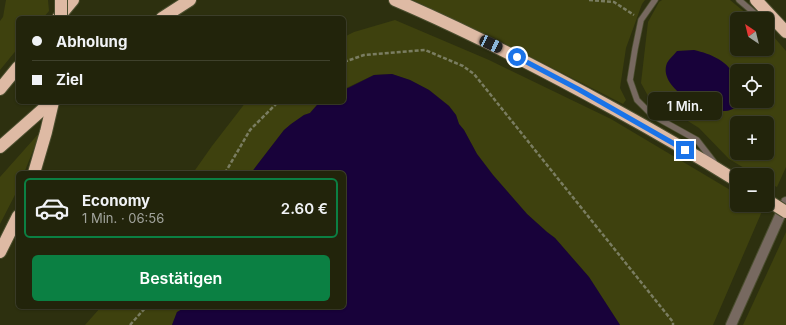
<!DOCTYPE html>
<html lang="de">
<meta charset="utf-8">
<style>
body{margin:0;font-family:Inter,sans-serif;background:#2a2c14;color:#f1f3f6;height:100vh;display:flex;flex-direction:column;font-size:15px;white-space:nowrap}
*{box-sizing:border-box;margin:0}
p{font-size:13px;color:#a2a49d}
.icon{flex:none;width:22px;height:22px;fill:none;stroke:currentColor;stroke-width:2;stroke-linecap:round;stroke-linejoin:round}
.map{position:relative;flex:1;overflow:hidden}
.drawer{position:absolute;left:16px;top:171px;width:330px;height:138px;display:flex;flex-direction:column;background:#22240b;border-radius:6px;box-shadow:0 1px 3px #0004,0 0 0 1px #3f412c}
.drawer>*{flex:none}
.top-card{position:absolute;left:16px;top:16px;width:330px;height:88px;border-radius:6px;box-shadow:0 1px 3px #0004,0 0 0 1px #3f412c;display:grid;align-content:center;height:88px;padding:0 16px;background:#22240b}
.needle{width:26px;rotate:325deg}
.fabs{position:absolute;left:730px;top:12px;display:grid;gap:8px}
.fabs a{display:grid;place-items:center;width:44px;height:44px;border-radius:6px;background:#22240b;box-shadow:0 1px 3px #0004,0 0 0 1px #3f412c;font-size:20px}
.end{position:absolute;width:18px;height:18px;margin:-9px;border:5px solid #1a73e8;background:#fff;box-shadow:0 0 0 2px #fff}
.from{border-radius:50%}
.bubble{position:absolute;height:28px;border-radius:6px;background:#22240b;box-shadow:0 1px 3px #0004,0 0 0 1px #3f412c;font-size:13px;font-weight:600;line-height:28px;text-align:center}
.car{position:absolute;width:12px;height:24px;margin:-12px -6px;border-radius:5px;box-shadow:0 0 3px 1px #0007;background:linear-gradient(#222 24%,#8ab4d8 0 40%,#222 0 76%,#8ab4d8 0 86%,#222 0)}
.top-card b{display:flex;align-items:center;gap:14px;height:38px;font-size:15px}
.top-card b+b{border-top:1px solid #3f412c}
.top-card i{width:10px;height:10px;background:#f1f3f6}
ul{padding:7px 0 0;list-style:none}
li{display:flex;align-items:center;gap:12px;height:60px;margin:0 8px 6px;padding:0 8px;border:2px solid transparent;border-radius:6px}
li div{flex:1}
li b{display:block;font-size:15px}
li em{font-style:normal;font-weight:600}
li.active{border-color:#0b8043}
li>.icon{width:36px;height:36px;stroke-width:1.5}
.cta{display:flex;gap:8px;margin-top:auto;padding:8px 16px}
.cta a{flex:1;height:46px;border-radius:6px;background:#0b8043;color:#fff;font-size:16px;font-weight:600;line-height:46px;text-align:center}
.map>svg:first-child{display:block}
.green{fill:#3e410e;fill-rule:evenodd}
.water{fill:#18023a}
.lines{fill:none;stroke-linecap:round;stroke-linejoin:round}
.service-casing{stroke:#4b4e2f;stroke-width:7}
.minor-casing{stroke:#4b4e2f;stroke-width:12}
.motorway-casing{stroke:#4b4e2f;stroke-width:14}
.path{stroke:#7a7d61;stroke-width:2.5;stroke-dasharray:4 2;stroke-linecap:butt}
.service{stroke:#776960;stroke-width:5.5}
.minor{stroke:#776960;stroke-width:10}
.motorway{stroke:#debaa4;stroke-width:12}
.motorway-bridge-casing{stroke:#4b4e2f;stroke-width:14;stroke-linecap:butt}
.motorway-bridge{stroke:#debaa4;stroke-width:12}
.route{stroke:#1a73e8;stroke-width:5}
</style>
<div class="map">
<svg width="786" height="325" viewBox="0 0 786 325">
<rect width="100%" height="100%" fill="#2d300f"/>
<!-- green -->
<g class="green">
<polygon points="6,0 48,0 49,11 43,18 18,18 18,48 0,70 0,21 3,17"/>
<polygon points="413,0 645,0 642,4 626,48 620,88 626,100 623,104 507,45"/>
<path d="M 662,0 L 730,0 L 753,19 L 737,19 L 737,49 L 767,49 L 767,29 L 786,51 L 786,167 L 777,187 L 767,182 L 767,175 L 756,175 L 729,159 L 699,128 L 648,96 L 641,83 L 648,22 L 659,2 ZM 737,71 L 767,71 L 767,101 L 740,101 L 737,107 L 735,78 L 737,84 ZM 737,123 L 767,123 L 767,153 L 737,153 Z"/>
<polygon points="395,20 489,60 611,119 737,194 737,205 756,205 763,209 713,325 620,325 589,277 555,238 547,232 527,214 493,175 477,154 464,130 459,124 456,115 449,106 429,90 410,80 392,74 374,75 344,89 344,37 354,32"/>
<polygon points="246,102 323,102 317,105 310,113 304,115 284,130 251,173 193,173 212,146"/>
<polygon points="41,131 24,173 18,173 18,189 0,224 0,177"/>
<polygon points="786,232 786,325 743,325"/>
<polygon points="101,307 186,307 177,312 172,325 85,325"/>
</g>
<!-- water -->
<g class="water">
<path d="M 694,50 C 711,54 729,61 736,79 C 738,86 737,94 737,101 L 740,101 L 737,107 C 733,109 729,111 725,111 C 706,113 657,88 667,63 C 669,59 674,55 677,51 Z"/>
<polygon points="392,74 410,80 429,90 449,106 456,115 459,124 464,130 477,154 493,175 527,214 547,232 555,238 589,277 620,325 172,325 177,312 186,307 344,307 344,173 251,173 284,130 291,124 304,115 310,113 317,105 323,102 344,102 344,89 348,88 374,75"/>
</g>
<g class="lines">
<defs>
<g id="service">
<polyline points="655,0 641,20 635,49 630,80 637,100 652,115 697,140 714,162"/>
<polyline points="739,0 759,17 769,15"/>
</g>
<polyline id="minor" points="731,325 786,202"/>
<g id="motorway">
<path d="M 395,0 C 470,32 543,70 614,109 C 656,132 697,156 737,181"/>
<polyline points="756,0 786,32"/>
<polyline points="58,18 73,0"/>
<polyline points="162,18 190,0"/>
<polyline points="0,89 18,67"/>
<polyline points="0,147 51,102"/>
<polyline points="34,173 46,132 53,102"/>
<polyline points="0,252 18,216"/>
</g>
</defs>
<!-- service casing -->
<use href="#service" class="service-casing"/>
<!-- minor casing -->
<use href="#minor" class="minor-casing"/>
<!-- motorway casing -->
<use href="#motorway" class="motorway-casing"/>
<!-- path -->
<g class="path">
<polyline points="589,0 614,2 634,15"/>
<polyline points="344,62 364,55 425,50 463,66 474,74 673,322 673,325"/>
<polyline points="225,173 250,130 278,102"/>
<polyline points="130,325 146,307"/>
</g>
<!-- service -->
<use href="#service" class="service"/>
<!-- minor -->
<use href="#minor" class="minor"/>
<!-- motorway -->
<use href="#motorway" class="motorway"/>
<defs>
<g id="motorway-bridge">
<polyline points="61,18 61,0"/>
<polyline points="767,200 786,212"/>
</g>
</defs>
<!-- motorway-bridge casing -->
<use href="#motorway-bridge" class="motorway-bridge-casing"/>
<!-- motorway-bridge -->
<use href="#motorway-bridge" class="motorway-bridge"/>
</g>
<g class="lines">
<!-- route -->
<polyline class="route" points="517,57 578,89 685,150"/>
</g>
</svg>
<div class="fabs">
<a><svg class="needle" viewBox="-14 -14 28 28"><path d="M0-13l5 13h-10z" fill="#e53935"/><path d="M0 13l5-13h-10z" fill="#a2a49d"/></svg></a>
<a><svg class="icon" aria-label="locate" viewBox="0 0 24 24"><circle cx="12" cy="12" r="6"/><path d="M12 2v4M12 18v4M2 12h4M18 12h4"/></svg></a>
<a>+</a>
<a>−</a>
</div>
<i class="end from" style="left:517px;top:57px"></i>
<i class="end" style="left:685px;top:150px"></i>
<div class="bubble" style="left:648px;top:92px;width:74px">1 Min.</div>
<i class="car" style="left:491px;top:44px;rotate:115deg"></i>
<div class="top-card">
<b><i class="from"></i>Abholung</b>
<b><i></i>Ziel</b>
</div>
<section class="drawer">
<ul>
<li class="active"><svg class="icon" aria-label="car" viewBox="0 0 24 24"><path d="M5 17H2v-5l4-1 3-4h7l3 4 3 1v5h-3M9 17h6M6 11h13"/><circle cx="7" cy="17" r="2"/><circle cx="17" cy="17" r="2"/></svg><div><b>Economy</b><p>1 Min. · 06:56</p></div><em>2.60 €</em></li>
</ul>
<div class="cta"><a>Bestätigen</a></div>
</section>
</div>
